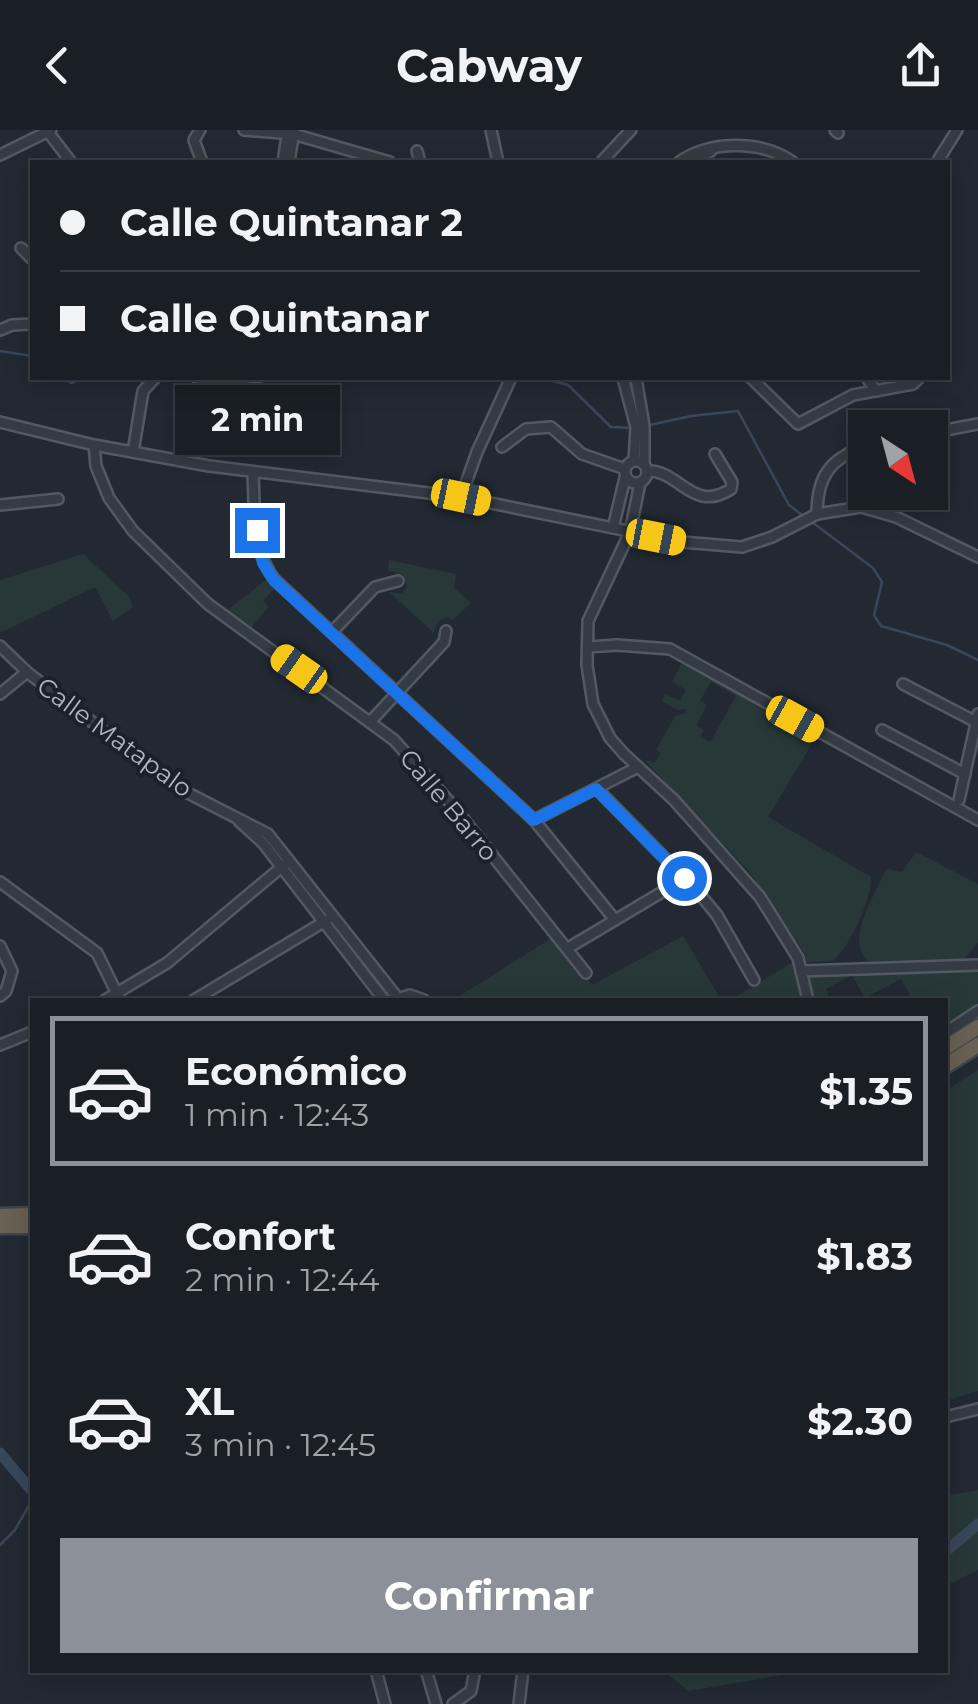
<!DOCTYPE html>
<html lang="es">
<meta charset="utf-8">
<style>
body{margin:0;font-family:Montserrat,sans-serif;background:#272c32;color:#f1f3f6;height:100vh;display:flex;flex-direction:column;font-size:38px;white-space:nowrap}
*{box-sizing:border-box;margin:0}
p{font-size:32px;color:#9fa2a7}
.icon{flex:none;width:55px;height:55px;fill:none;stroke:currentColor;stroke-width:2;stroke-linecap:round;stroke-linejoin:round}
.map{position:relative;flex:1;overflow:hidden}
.panel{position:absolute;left:30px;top:868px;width:918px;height:675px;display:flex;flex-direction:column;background:#1a1f26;border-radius:0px;box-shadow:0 5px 25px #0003,0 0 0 2px #383d43}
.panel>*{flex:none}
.banner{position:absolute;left:30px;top:30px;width:920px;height:220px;border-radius:0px;box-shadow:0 5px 25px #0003,0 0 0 2px #383d43;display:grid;align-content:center;height:220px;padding:0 30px;background:#1a1f26}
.needle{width:65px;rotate:144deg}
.tools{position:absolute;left:848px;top:280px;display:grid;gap:20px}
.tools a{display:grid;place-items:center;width:100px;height:100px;border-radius:0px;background:#1a1f26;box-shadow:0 5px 25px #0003,0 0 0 2px #383d43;font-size:50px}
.end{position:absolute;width:45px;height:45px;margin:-22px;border:12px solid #1a73e8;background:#fff;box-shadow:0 0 0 5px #fff}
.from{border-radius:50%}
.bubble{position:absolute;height:70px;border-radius:0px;background:#1a1f26;box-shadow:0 5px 25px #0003,0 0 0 2px #383d43;font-size:32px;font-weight:700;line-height:70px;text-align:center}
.car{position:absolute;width:30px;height:60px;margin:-30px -15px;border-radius:12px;box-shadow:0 0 8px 2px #0007;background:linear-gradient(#f5c518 24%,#345 0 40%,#f5c518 0 76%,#345 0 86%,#f5c518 0)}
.banner b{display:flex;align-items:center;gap:35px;height:95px;font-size:38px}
.banner b+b{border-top:2px solid #383d43}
.banner i{width:25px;height:25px;background:#f1f3f6}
ul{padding:18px 0 0;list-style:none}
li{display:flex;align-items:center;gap:30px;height:150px;margin:0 20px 15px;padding:0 10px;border:5px solid transparent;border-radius:0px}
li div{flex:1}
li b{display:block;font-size:38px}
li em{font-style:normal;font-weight:700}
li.active{border-color:#8c9099}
li>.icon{width:90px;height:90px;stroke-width:1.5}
.button{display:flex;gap:20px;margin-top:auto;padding:20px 30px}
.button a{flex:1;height:115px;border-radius:0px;background:#8c9099;color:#fff;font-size:40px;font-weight:700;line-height:115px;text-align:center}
header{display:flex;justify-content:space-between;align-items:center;height:130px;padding:0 30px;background:#1a1f26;font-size:45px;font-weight:700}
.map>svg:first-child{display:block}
.green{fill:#283838;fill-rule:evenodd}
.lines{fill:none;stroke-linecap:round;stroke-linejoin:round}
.stream{stroke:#39475b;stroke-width:2.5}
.river{stroke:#39475b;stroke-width:11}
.minor-casing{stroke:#535962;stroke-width:14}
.highway-casing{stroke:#40464f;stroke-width:19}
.minor{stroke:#353b44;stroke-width:9}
.highway{stroke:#696153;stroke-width:14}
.route{stroke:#1a73e8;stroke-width:12}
.labels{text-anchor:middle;stroke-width:8;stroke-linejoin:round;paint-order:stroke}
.street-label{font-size:25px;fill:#afb6c1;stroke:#1b2029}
</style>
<header><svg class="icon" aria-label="back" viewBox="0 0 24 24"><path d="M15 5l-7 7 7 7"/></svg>Cabway<svg class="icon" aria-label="share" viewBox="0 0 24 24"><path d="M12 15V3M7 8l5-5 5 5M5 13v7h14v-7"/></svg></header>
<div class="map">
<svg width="978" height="1574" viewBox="0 0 978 1574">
<rect width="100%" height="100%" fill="#222933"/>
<!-- green -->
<g class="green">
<polygon points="83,424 129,467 133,477 113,491 95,457 0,503 0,450"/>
<polygon points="389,430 456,444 454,458 471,473 453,490 447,487 438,491 434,503 389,462 402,463 407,456 403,445 388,440"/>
<polygon points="266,450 275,458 263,471 269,477 248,501 226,481"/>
<path d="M 683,531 L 816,607 L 768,687 L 871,747 C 872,769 850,817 833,831 L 806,832 L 805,824 L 748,740 L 644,630 L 655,632 L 661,623 L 656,620 L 675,586 L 687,583 L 686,579 L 678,580 L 662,571 L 665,564 L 680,571 L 686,560 L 672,552 ZM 711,552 L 736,566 L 710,612 L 700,607 L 704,600 L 696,595 L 707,575 L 700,571 Z"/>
<path d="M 916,722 L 978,754 L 978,813 L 964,829 L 869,832 C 844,810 874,768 884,743 L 888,739 L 902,742 Z"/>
<polygon points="555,806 592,855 683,806 721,870 453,870"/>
<polygon points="795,831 805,870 730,870"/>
<polygon points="978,839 978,876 945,897 945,870 912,870 901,849 865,868 852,845 826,859 831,870 812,870 806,854 809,844"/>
<polygon points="978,940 978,1261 945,1271 945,961"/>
<polygon points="978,1360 978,1440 945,1456 945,1366"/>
<polygon points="662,1540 811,1540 689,1561"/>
</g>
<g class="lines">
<!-- stream -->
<g class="stream">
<polyline points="0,221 32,226"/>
<polyline points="61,248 71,253 85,248"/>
<polyline points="542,248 568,255 611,297 632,298"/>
<polyline points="645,296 691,286 738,281 789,375 806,388"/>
<polyline points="812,392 873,438 882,452 874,485 881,496 947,515 978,530"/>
<polyline points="0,1415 15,1400 32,1370"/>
</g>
<!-- river -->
<g class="river">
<polyline points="0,1323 32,1361"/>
<polyline points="945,1422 978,1394"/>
</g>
<defs>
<g id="minor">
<polyline points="200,0 194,10 202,32"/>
<polyline points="244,0 293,4 390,32"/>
<polyline points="491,0 498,32"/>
<polyline points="835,0 838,3"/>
<polyline points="48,2 71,32"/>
<polyline points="417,21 420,32"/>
<polyline points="0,25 51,0"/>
<polyline points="283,32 288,0"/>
<polyline points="289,32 294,1"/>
<polyline points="601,32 631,0"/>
<path d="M 679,32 C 711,10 761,10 793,32"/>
<polyline points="691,32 711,21"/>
<polyline points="937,32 957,0"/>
<polyline points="21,118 32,129"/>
<polyline points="0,200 12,195 32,194"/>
<polyline points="197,248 305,267"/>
<polyline points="623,248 636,297 634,331"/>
<polyline points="636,248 644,296 644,334"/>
<polyline points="751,248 798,294 853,265 913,254 919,248"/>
<polyline points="867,248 876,261"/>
<polyline points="0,292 94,315 209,336 461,367 682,412 742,417 772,407 817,384 861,377 896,387 978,427"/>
<polyline points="930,303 978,294"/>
<polyline points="94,315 96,336 109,368 133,401 208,474 394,610 454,677 586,843"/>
<polyline points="502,317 526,299 551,297 582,324 625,339"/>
<polyline points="133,322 143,261 155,248"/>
<circle cx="636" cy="342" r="11"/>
<path d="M 647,341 C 679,339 692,384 731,359 L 732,352 L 715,324"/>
<path d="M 253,344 C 255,380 251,420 275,450 L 534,690 L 615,790"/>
<polyline points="640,353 630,402 588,491 587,535 593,574 610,608 624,624 674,670 760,767 798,828 808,870"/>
<polyline points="461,367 477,322 511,248"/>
<polyline points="0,375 58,369"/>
<path d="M 817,384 C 817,346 830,329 865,316"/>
<polyline points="613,398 625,348"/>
<polyline points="332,502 375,457 398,451"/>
<polyline points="0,516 27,542 178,658 268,704 397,867"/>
<polyline points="588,517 617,515 670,519 978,690"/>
<polyline points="903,554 976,592"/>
<polyline points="0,564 27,542"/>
<polyline points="371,591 444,512 446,501"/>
<polyline points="882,600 965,644"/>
<polyline points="597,659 698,762 717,785 754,850"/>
<polyline points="959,670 978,584"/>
<polyline points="534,690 638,637"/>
<polyline points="239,691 263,713 384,870"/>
<polyline points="0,752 97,823 120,870"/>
<polyline points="0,816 12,841 6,861 0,866"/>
<polyline points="568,818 684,749"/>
<polyline points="801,841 978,835"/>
<polyline points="105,870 167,833 284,735"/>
<polyline points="194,870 327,790"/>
<polyline points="394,870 410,865 424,870"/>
<polyline points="945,903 978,881"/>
<polyline points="0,915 32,902"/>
<polyline points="945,1287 978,1279"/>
<polyline points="376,1540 385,1574"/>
<polyline points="426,1540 436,1574"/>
<polyline points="453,1574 471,1561 475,1540"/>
<polyline points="519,1574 523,1540"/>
</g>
<g id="highway">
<polyline points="945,918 978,897"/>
<polyline points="945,936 978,915"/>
<polyline points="0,1086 32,1085"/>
<polyline points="0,1096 32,1096"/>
</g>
</defs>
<!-- minor casing -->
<use href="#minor" class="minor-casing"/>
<!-- highway casing -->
<use href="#highway" class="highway-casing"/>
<!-- minor -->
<use href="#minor" class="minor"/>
<!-- highway -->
<use href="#highway" class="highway"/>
</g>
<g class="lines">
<!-- route -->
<polyline class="route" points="257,400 263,433 274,450 534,690 596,659 684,748"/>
</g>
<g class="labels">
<!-- street labels -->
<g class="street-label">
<text transform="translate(115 607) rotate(36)" y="9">Calle Matapalo</text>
<text transform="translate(449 675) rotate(50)" y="9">Calle Barro</text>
</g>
</g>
</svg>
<div class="tools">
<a><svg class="needle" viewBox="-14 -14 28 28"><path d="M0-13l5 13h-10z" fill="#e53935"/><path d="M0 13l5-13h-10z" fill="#9fa2a7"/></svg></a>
</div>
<i class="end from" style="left:684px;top:748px"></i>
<i class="end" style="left:257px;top:400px"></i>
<div class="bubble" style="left:175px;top:255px;width:165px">2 min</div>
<i class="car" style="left:461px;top:367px;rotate:102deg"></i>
<i class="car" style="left:656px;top:407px;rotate:101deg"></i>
<i class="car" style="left:299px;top:539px;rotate:305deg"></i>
<i class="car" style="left:795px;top:589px;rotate:119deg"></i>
<div class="banner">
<b><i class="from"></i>Calle Quintanar 2</b>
<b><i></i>Calle Quintanar</b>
</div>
<section class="panel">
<ul>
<li class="active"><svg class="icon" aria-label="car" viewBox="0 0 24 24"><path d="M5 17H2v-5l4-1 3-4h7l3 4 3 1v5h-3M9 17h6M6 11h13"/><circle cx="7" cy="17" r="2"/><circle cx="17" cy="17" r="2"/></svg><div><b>Económico</b><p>1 min · 12:43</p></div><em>$1.35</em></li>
<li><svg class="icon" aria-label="car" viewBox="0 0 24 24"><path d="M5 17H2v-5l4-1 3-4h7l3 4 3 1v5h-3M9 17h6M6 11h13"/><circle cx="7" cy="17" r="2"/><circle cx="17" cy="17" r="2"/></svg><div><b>Confort</b><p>2 min · 12:44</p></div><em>$1.83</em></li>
<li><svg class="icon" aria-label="car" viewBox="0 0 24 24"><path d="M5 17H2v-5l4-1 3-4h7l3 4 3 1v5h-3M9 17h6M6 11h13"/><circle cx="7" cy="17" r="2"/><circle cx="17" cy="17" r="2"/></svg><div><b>XL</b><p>3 min · 12:45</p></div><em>$2.30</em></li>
</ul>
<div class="button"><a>Confirmar</a></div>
</section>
</div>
